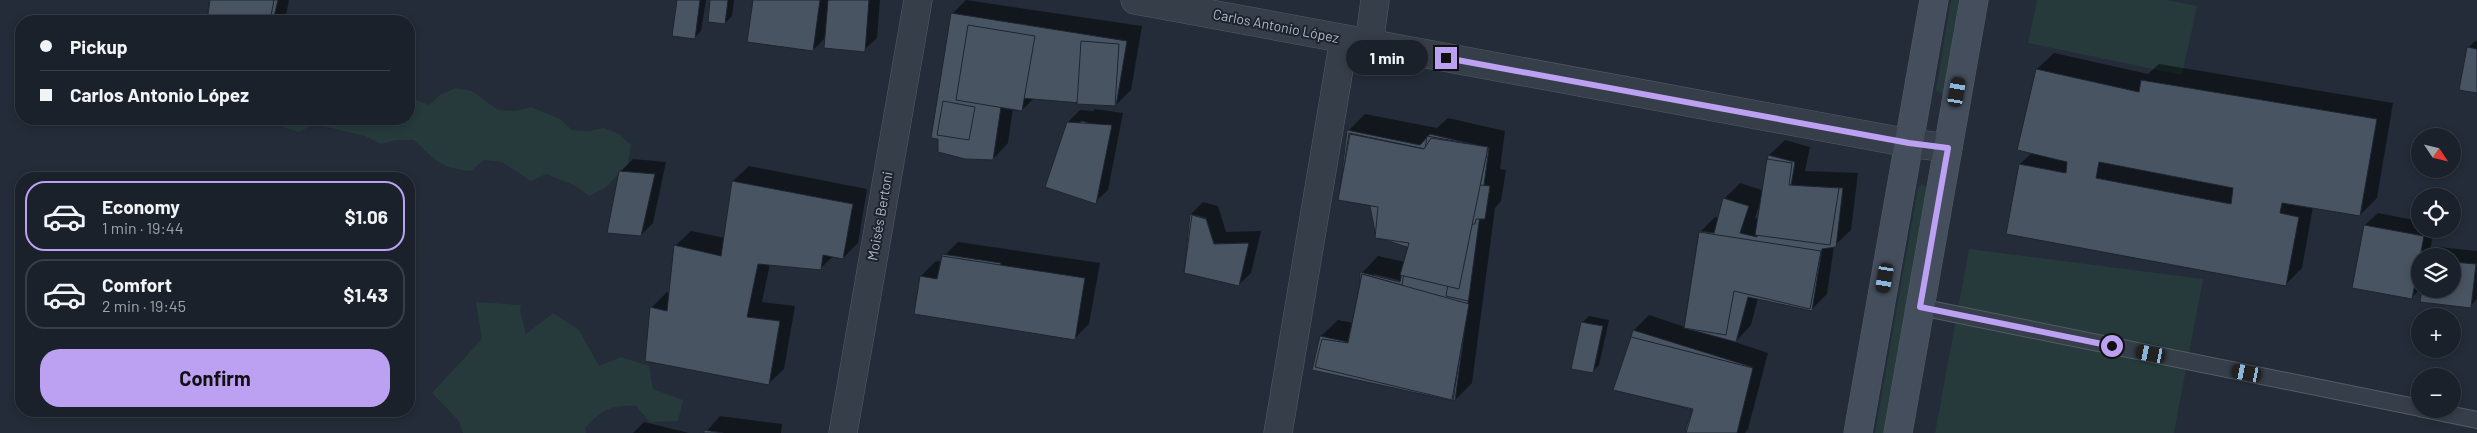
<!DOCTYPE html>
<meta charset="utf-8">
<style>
body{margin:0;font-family:Barlow,sans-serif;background:#272e36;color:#f1f3f6;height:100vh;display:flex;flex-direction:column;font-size:19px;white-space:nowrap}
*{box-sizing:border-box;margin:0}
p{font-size:16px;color:#9fa3a8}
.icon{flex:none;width:28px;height:28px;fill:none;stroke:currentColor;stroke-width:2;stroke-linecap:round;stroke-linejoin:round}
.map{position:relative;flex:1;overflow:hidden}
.side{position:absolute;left:15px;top:172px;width:400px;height:245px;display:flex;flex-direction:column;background:#1a212a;border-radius:20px;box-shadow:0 2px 8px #0003,0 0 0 1px #383e47}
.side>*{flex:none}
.hud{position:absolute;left:15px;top:15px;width:400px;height:110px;border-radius:20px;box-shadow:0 2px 8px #0003,0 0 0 1px #383e47;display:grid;align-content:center;height:110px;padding:0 25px;background:#1a212a}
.needle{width:32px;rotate:125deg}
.buttons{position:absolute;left:2411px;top:128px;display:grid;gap:10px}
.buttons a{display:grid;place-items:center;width:50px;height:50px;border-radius:50%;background:#1a212a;box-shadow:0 2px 8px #0003,0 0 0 1px #383e47;font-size:25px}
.end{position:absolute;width:22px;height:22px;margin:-11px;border:6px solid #bca0f2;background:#111;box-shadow:0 0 0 2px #111}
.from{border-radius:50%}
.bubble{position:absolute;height:35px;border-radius:18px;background:#1a212a;box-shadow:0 2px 8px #0003,0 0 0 1px #383e47;font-size:16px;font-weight:700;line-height:35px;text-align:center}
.car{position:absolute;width:15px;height:30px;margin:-15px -8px;border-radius:6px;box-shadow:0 0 4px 1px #0007;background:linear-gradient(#222 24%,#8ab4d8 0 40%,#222 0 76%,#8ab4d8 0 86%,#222 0)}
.hud b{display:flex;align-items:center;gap:18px;height:48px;font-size:19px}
.hud b+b{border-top:1px solid #383e47}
.hud i{width:12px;height:12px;background:#f1f3f6}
ul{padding:9px 0 0;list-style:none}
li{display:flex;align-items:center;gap:15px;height:70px;margin:0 10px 8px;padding:0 15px;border:2px solid #383e47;border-radius:20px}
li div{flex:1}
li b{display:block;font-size:19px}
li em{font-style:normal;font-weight:700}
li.current{border-color:#bca0f2}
li>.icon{width:45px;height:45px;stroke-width:1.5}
.button{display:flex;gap:10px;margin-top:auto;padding:10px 25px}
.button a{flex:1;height:58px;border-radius:20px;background:#bca0f2;color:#111;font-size:20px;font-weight:700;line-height:58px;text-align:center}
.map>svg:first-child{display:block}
.green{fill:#263a3b}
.shadow{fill:#0007;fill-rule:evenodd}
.building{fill:#495462;stroke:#1e2530;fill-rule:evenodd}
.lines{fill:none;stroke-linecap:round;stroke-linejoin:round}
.service-casing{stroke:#545c67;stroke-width:18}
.minor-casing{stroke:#545c67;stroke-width:29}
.secondary-casing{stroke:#545c67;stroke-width:29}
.service{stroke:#363e49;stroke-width:16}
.minor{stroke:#363e49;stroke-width:28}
.secondary{stroke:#444e5c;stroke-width:28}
.route{stroke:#bca0f2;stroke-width:6}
.labels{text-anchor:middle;stroke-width:4;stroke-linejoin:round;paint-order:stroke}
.street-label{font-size:14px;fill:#b1b9c5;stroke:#1c232e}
</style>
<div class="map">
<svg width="2477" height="433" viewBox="0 0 2477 433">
<rect width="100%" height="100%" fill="#232c38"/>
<!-- green -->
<g class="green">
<polygon points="1951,0 1962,0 1943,95 1936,90"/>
<polygon points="2037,0 2167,0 2197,6 2182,75 2028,43"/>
<path d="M 456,88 L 472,91 L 498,110 L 515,111 L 531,107 L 560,119 L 572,130 L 588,131 L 604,128 L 619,134 L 631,145 L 628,164 L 605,188 L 589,196 L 576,186 L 546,174 L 531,181 L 502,162 L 484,160 L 471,171 C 440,168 435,160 414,140 L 397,140 L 381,144 L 365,136 L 314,124 L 299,132 L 283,127 L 274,119 L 409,119 L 409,97 L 429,105 L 441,94 Z"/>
<polygon points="1922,184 1929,188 1886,433 1875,433 1918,188"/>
<polygon points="1969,249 2203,279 2174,433 1935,433"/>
<path d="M 476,302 L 521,305 L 520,310 L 526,334 L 553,313 L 579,330 L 599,366 L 621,357 L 649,366 L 653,389 L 683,400 L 678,421 L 650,422 L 636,406 C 611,404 602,410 585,428 L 586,433 L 463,433 L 459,421 L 432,393 L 482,339 Z"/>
</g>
<!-- shadow -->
<g class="shadow">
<polygon points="210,0 289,0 285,21 208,21"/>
<polygon points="678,0 706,0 701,31 694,38"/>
<polygon points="711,0 734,0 732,16 725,23"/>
<polygon points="754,0 880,0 877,38 864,50 826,37 813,50"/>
<polygon points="966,0 1142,26 1131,90 1116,105 1034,98 1022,110 1013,108 1008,143 993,159 952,14"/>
<polygon points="2475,41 2477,41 2477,92 2468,48"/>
<polygon points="2054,53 2148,74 2159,64 2393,103 2377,198 2360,215 2313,207 2302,268 2285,285 2007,233 2020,164 2032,153 2037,69"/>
<polygon points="1095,109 1123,113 1108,190 1095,202 1068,122 1080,110 1093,111"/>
<path d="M 1365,114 L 1437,128 L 1448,118 L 1505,131 L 1500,169 L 1506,170 L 1501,201 L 1495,208 L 1472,383 L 1455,400 L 1321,336 L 1338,320 L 1353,323 L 1362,273 L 1378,256 L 1405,262 L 1408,246 L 1371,205 L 1348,131 ZM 1374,274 L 1406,282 L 1406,284 L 1374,277 Z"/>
<path d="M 1785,140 L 1810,147 L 1805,171 L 1858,173 L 1851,230 L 1834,246 L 1827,294 L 1811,310 L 1758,298 L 1751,325 L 1735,342 L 1768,353 L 1748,429 L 1745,433 L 1690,433 L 1694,409 L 1634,330 L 1649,315 L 1685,327 L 1700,232 L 1715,217 L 1719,218 L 1725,198 L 1740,183 L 1765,191 L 1769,155 ZM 1763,193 L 1761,219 L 1755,218 Z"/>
<polygon points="633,159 666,162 653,223 641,235 620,172"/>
<polygon points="749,166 867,189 858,243 843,258 833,256 820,269 770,264 762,302 795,306 784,369 768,384 646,360 652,307 667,292 670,293 675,246 691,231 725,238 733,181"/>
<polygon points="1203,202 1218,206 1226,232 1261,231 1251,273 1238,285 1191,214"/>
<polygon points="2378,213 2420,221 2420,229 2434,229 2429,256 2420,256 2420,289 2411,298 2365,225"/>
<polygon points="958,242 1100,263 1089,324 1074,339 921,276 936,261 942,262 943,257"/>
<polygon points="2439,247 2477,251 2477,299 2470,306 2422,301 2423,289 2452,289 2452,256 2430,256"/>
<polygon points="1589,316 1609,320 1599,365 1592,372 1582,323"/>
<polygon points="720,416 782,424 781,433 705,433"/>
<polygon points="644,422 689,433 633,433"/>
</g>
<!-- building -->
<g class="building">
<polygon points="209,0 278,0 273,21 207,21"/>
<polygon points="210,0 274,0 270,21 207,21"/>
<polygon points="677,0 700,0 695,39 672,36"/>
<polygon points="710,0 728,0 725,24 708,22"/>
<polygon points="753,0 820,0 813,51 747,42"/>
<polygon points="828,0 869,0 865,52 824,48"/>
<polygon points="951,13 1127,41 1116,106 1021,98 1019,111 1001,107 993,160 965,159 938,152 938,139 931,138"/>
<polygon points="968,25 1035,36 1022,111 956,100"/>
<polygon points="1081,41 1119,44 1115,106 1077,104"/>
<polygon points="2467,47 2477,49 2477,93 2459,90"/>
<path d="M 2036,69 L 2139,92 L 2141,80 L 2377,119 L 2360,216 L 2282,203 L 2280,213 L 2299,217 L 2286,286 L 2006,234 L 2019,164 L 2066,173 L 2067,162 L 2017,150 ZM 2099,162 L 2233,188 L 2231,204 L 2096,178 Z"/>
<polygon points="943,101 975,107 969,140 937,135"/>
<polygon points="1081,121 1109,128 1096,200 1052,188 1057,162 1073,162"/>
<polygon points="1067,122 1112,125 1096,204 1045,187"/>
<polygon points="1347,130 1420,145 1430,134 1489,148 1455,401 1314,368 1319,338 1348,343 1360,286 1360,272 1400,282 1407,247 1376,237 1370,206 1339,198"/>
<polygon points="1349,133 1425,149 1427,136 1488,147 1480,185 1490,186 1485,219 1476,219 1475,224 1458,225 1446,296 1468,301 1453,401 1312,370 1320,336 1348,342 1362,274 1402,285 1409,243 1376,237 1380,207 1339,200"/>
<polygon points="1350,134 1424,149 1431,138 1488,147 1459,289 1400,275 1409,243 1375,238 1378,207 1338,200"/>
<polygon points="1768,155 1795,162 1791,186 1843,188 1836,247 1822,249 1812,311 1748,297 1736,342 1684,328 1699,231 1714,233 1723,198 1749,206 1740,233 1757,237"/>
<polygon points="1767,159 1792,163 1789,185 1839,188 1830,245 1755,235"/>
<polygon points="619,171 655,174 641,236 607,233"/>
<polygon points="732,181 853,204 843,259 823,255 821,270 758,264 747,317 780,321 769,385 645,361 650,307 667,311 674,245 721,256"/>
<polygon points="1190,214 1206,218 1214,244 1245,243 1239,282 1184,273"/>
<polygon points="1192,215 1206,219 1214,244 1249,243 1239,286 1184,273"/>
<polygon points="2364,225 2424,236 2412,299 2352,288"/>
<polygon points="1699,232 1821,251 1810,309 1734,291 1726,335 1684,328"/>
<polygon points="942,254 1001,263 992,324 917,312 920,277 937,279"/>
<polygon points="942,256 1085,278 1075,340 914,314 920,276 937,279"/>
<polygon points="2452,262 2476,264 2471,308 2420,302 2422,289 2452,289"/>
<polygon points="1362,274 1469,304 1452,400 1315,367 1322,339 1348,343"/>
<polygon points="1581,322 1603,326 1593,373 1571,369"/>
<polygon points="1633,330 1752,367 1734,433 1685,431 1692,410 1615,389"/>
<polygon points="1631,337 1753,368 1737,433 1686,433 1693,409 1613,390"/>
<polygon points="704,430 723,433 704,433"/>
</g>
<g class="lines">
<defs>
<g id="service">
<polyline points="1920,307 2420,408"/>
<polyline points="2423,409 2477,420"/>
</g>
<g id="minor">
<polyline points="1135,0 1909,143 1948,148"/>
<polyline points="1369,44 1375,0"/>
<polyline points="843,433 918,0"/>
<polyline points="1278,433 1344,39"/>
</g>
<g id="secondary">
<polyline points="1858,433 1934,0"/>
<polyline points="1898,433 1974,0"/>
</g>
</defs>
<!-- service casing -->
<use href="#service" class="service-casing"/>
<!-- minor casing -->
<use href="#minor" class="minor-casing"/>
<!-- secondary casing -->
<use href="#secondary" class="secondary-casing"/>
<!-- service -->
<use href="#service" class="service"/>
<!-- minor -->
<use href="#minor" class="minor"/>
<!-- secondary -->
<use href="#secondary" class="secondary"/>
</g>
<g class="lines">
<!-- route -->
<polyline class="route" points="1446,58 1909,143 1948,148 1920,307 2112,346"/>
</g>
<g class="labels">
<!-- street labels -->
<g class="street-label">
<text transform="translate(1276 26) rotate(11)" y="5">Carlos Antonio López</text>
<text transform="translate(880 216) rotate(-80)" y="5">Moisés Bertoni</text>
</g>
</g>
</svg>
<div class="buttons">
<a><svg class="needle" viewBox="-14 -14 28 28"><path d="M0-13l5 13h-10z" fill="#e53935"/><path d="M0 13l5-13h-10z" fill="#9fa3a8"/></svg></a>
<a><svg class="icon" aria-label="locate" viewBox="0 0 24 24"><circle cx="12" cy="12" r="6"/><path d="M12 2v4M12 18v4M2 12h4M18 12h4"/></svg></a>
<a><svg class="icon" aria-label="layers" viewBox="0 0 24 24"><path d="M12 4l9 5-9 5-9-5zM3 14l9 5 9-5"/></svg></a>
<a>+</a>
<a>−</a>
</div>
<i class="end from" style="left:2112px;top:346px"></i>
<i class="end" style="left:1446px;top:58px"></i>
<div class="bubble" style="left:1346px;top:40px;width:82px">1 min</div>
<i class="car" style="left:1957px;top:92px;rotate:10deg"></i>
<i class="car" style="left:1885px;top:278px;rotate:190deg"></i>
<i class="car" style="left:2151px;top:354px;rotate:281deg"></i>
<i class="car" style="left:2247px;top:373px;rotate:281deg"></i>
<div class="hud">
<b><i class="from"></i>Pickup</b>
<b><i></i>Carlos Antonio López</b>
</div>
<section class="side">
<ul>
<li class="current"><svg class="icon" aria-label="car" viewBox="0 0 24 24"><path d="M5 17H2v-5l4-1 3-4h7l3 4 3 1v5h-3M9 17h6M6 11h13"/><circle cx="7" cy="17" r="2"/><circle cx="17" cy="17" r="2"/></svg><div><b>Economy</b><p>1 min · 19:44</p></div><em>$1.06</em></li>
<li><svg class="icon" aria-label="car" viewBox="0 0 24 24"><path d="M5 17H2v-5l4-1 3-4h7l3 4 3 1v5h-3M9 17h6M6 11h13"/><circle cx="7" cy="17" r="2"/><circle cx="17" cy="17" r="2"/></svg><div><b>Comfort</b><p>2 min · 19:45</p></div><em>$1.43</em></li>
</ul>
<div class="button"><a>Confirm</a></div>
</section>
</div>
